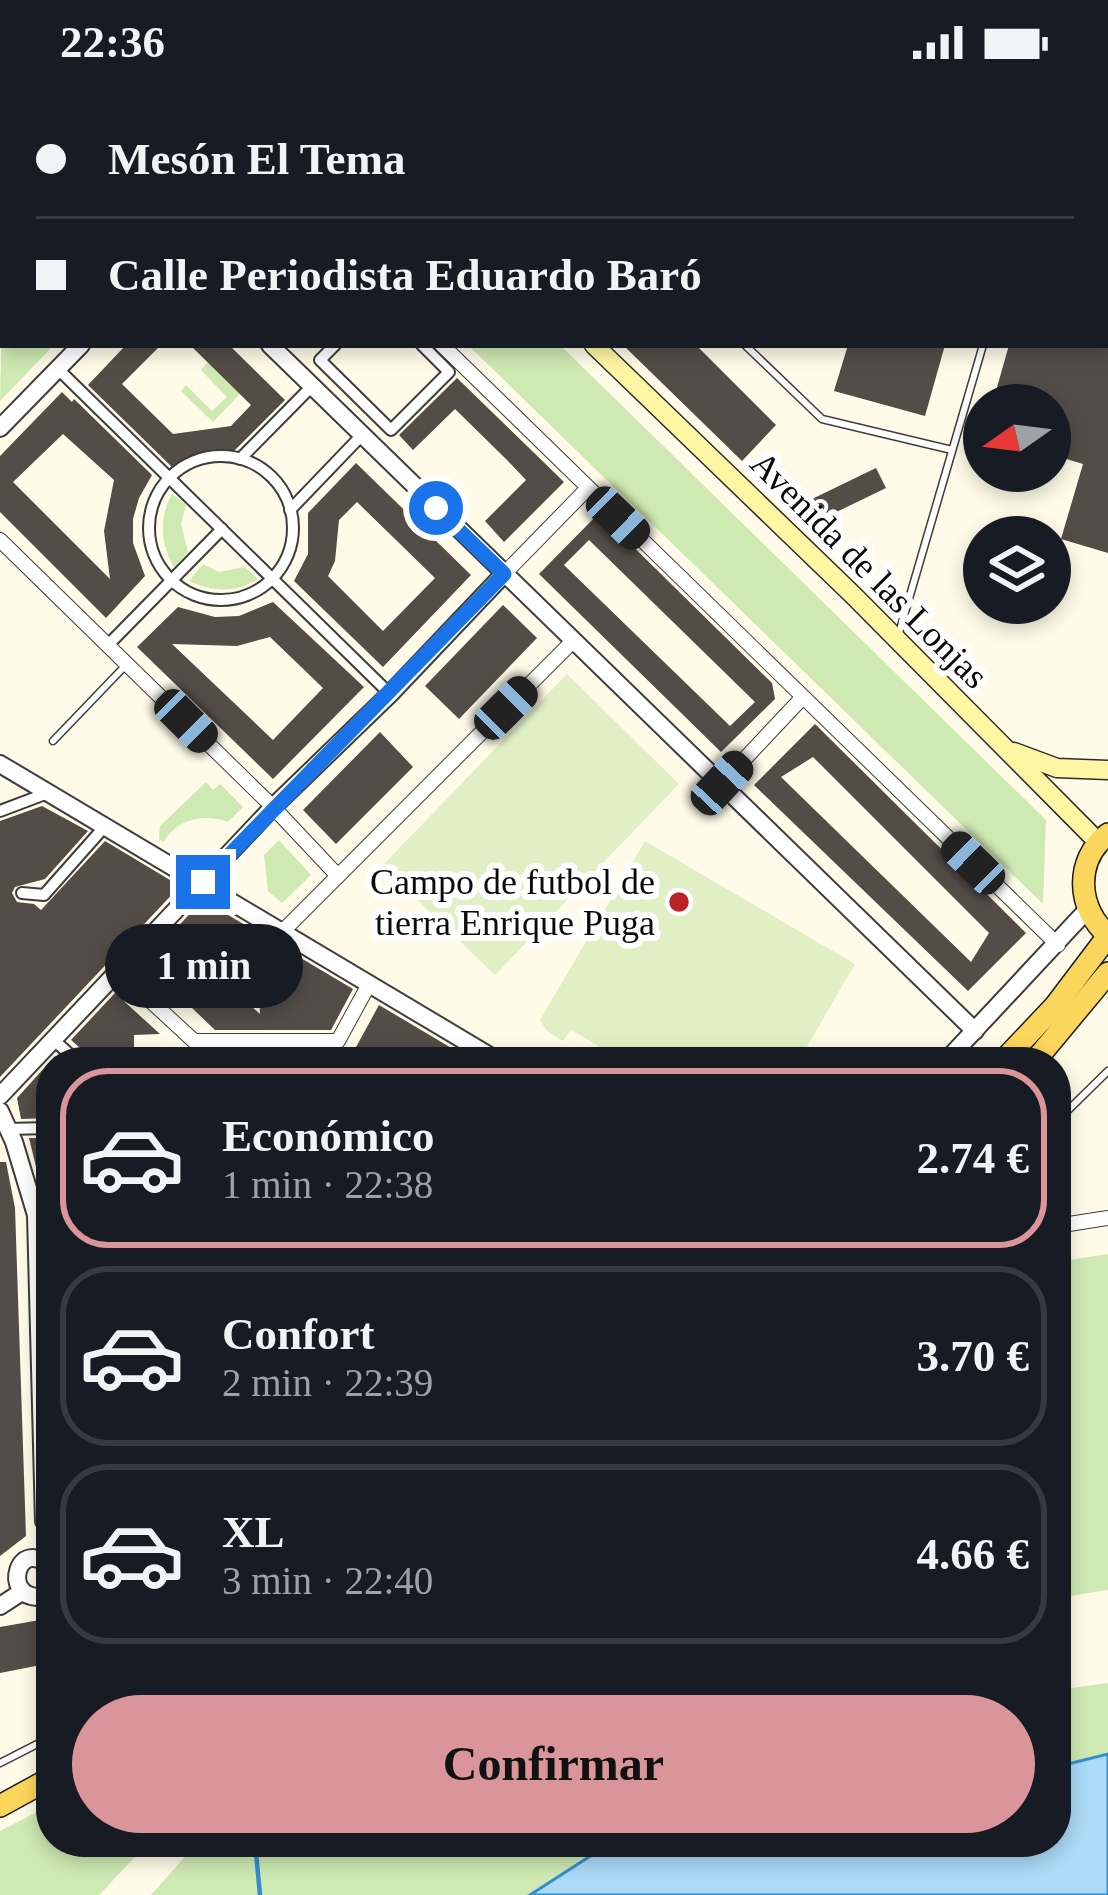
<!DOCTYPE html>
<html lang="es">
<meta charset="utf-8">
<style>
body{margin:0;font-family:"Times New Roman",serif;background:#20242c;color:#f1f3f6;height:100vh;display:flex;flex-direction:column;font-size:45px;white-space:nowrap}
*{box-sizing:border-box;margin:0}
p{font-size:39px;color:#9ea1a6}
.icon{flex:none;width:66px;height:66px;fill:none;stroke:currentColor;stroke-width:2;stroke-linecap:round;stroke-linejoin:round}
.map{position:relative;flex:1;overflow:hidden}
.panel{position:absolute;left:36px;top:963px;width:1035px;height:810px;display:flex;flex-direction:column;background:#171b24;border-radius:48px;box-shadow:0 6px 18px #0003}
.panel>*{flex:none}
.banner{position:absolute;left:0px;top:0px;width:1110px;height:264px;box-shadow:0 6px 18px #0003;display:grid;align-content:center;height:264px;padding:0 36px;background:#171b24}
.needle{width:78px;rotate:256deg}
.fabs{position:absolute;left:963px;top:300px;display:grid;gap:24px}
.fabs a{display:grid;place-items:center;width:108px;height:108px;border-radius:50%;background:#171b24;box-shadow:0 6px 18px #0003;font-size:60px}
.end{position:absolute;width:54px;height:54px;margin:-27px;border:15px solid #1a73e8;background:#fff;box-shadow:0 0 0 6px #fff}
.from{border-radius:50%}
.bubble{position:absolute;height:84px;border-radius:42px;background:#171b24;box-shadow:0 6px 18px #0003;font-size:39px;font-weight:800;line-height:84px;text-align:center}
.car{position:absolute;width:36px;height:72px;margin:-36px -18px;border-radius:15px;box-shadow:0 0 9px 3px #0007;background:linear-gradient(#222 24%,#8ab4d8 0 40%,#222 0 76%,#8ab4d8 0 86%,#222 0)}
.banner b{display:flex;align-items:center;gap:42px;height:114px;font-size:45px}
.banner b+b{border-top:3px solid #363941}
.banner i{width:30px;height:30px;background:#f1f3f6}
ul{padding:21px 0 0;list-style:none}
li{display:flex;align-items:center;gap:36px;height:180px;margin:0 24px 18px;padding:0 12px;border:6px solid #363941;border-radius:48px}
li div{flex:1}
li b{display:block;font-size:45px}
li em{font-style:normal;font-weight:800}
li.active{border-color:#d99599}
li>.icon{width:108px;height:108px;stroke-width:1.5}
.action{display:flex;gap:24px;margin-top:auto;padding:24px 36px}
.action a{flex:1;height:138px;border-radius:72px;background:#d99599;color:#111;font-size:48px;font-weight:800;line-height:138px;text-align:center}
.status{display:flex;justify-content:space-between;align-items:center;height:84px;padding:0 60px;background:#171b24;direction:ltr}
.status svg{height:33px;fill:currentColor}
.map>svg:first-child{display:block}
.green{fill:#cee9b2}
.pitch{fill:#e0f0c4}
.water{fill:#acdaf7;stroke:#328fcf;stroke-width:3}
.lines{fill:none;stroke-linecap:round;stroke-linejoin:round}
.stream{stroke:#328fcf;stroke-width:4.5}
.building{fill:#534c47;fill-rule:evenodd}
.service-casing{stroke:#3d3d3d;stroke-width:9}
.pedestrian-casing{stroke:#3d3d3d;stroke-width:14}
.minor-casing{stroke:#3d3d3d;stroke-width:16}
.tertiary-casing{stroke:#3d3d3d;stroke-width:20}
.secondary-casing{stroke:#2c2c2c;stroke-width:21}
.primary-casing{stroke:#1b1b1b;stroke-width:24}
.service{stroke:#fff;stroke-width:6}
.pedestrian{stroke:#fff;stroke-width:10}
.minor{stroke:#fff;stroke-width:14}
.tertiary{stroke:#fff;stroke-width:16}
.secondary{stroke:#fff6a3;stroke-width:18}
.primary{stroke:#fbd65c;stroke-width:21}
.route{stroke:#1a73e8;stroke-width:15}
.poi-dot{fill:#bb2228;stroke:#fff;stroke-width:4.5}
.labels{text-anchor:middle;stroke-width:12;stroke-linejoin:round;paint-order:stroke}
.street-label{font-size:36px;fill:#0a0a0a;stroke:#fff}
.poi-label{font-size:36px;fill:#0a0a0a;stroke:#fff;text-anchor:end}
</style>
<div class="status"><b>22:36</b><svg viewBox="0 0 49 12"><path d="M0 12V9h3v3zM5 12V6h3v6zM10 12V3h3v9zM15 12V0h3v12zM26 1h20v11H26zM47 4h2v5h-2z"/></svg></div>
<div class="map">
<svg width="1108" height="1811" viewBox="0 0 1108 1811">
<rect width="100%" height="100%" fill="#fffbe8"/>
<!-- green -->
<g class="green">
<polygon points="3,189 3,261 54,261 0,317"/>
<polygon points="468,261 560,261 1046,736 1043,820"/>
<polygon points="208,278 240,310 213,338 181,307 186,301 212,327 227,313 201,286"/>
<path d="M 172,410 L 186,421 L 181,440 L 188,468 L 174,483 C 160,459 159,434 172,410 Z"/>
<path d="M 203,480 L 219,488 L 245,483 L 258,495 C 234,509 214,508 189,497 Z"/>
<path d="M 206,698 L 213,706 L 220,700 L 243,723 L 228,738 C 205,729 176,735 164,758 L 159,755 L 160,742 Z"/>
<polygon points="279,756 311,791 282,819 268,807 264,771"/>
<polygon points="1108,1170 1108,1506 1056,1514 1056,1178"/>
<polygon points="1108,1599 1108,1670 1056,1683 1056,1606"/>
<polygon points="51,1721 51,1758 149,1758 99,1811 0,1811 0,1747"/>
<polygon points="198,1758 612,1758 529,1811 151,1811"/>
</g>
<!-- pitch -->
<g class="pitch">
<polygon points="567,590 679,700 495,891 382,782"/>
<polygon points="645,757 855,880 798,978 626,978 571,946 563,957 547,947 540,936"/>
</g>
<!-- water -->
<polygon class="water" points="1108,1670 1108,1811 530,1811 612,1758 1056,1758 1056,1683"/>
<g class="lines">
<!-- stream -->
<polyline class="stream" points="255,1758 260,1811"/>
</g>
<!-- building -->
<g class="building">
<polygon points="126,261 161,261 122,300 173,350 231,342 251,321 190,261 229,261 285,316 232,369 201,372 174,385 88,301"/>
<polygon points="623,261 696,261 776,341 742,377"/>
<polygon points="848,261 945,261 925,332 834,307"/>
<polygon points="1009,261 1108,261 1108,469 1061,455 1083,380 1050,370 1050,321 992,321"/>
<polygon points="457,294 564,398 504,458 485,437 526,396 507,376 455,325 413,366 399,351"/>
<path d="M 62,308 L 72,318 L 74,315 L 152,391 L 139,414 L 133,435 L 133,459 L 145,492 L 106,534 L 0,428 L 0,372 ZM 63,350 L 114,396 L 104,447 L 110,495 L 13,398 Z"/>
<path d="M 356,379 L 471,491 L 383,583 L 294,497 L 308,470 L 308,429 ZM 357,418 L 435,494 L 383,547 L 328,492 L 335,477 L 339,436 Z"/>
<polygon points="876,384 886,404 822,435 812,415"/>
<path d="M 599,429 L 772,599 L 775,615 L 721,668 L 539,490 ZM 589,456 L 755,618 L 730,642 L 564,481 Z"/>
<path d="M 273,518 L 364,603 L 273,695 L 137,563 L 178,523 L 215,533 L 239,532 ZM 270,553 L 323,604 L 273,656 L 172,560 L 237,562 Z"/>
<polygon points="503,521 537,554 459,635 425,602"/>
<path d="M 815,640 L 1026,849 L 968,907 L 754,701 ZM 813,673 L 989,849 L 971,878 L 781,693 Z"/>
<polygon points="380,648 413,683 336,760 303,726"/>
<polygon points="42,722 88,747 45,795 15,803 12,809 17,818 34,820 41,826 105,757 180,802 0,993 0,737"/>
<path d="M 203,816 L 353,905 L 331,946 L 215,946 L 144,878 ZM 219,864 L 267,892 L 259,905 L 260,930 L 206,883 Z"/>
<polygon points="115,909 160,950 134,951 134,978 96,978 71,956"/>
<polygon points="379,921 475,978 333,978 345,965 355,965"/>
<polygon points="55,972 61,978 51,978 51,1034 21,1035 17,1014"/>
<polygon points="29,1054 51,1054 51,1136 49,1136"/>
<polygon points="0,1078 6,1078 15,1124 26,1452 0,1472"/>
<polygon points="51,1534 51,1579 0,1589 0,1543"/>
</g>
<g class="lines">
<defs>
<g id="service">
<polyline points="1031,0 1041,3"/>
<polyline points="533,3 534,0"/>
<polyline points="745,261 822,335 952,366"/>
<polyline points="899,549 983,261"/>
<polyline points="53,657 125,582"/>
<polyline points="1056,1038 1108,987"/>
<polyline points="0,1679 51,1653"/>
</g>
<g id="pedestrian">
<polyline points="335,261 320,276 391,346 449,288 422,261"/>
<polyline points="58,285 390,610"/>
<circle cx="221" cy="444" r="72"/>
<polyline points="240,375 312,302"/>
<polyline points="290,426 362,351"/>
<polyline points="109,560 222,445"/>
<polyline points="0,727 45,710"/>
<polyline points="22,809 44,811 106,741"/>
<polyline points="55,957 78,978"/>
<polyline points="6,1045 51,1044"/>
</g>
<g id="minor">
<polyline points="175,0 179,3"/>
<polyline points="442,261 1058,861"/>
<polyline points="0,456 273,723 338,792"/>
<polyline points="504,490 588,404"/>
<polyline points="722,699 802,614"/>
<polyline points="283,847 573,557"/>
<polyline points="117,886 194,957 338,957 368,902"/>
<polyline points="1056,1142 1108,1134"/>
<polyline points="44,1437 50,1481"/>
</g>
<g id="tertiary">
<polyline points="3,0 6,3"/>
<polyline points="270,261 975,947"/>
<polyline points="0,344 81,261"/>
<polyline points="0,680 500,978"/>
<polyline points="945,978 1087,826"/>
<polyline points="0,1012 273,723 390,610 504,490"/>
<polyline points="0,1027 14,1058 36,1131 44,1437"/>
<path d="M 51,1484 C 19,1450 0,1513 39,1513 L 51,1504"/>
<polyline points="0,1522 20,1509"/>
</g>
<g id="secondary">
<polyline points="325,0 328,3"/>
<polyline points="594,261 854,512 1098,758"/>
<polyline points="1014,668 1057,684 1108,686"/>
</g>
<g id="primary">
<path d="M 1108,750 C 1074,776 1077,825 1108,851"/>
<polyline points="1002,978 1055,922 1108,852"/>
<polyline points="1034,978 1108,889"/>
<polyline points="0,1722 51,1694"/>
</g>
</defs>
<!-- service casing -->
<use href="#service" class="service-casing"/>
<!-- pedestrian casing -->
<use href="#pedestrian" class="pedestrian-casing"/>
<!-- minor casing -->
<use href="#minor" class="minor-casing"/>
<!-- tertiary casing -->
<use href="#tertiary" class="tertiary-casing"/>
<!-- secondary casing -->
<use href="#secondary" class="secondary-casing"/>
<!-- primary casing -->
<use href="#primary" class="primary-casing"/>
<!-- service -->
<use href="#service" class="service"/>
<!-- pedestrian -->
<use href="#pedestrian" class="pedestrian"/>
<!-- minor -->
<use href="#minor" class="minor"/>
<!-- tertiary -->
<use href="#tertiary" class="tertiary"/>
<!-- secondary -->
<use href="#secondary" class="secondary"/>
<!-- primary -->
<use href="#primary" class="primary"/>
</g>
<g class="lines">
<!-- route -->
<polyline class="route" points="203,798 504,490 436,424"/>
</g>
<!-- markers -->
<circle class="poi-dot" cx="679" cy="818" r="12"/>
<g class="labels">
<!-- street labels -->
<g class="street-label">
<text transform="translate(870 485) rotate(45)" y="13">Avenida de las Lonjas</text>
</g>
<!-- poi labels -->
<g class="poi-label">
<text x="655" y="810">Campo de futbol de<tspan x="655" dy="41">tierra Enrique Puga</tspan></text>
</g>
</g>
</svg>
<div class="fabs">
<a><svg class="needle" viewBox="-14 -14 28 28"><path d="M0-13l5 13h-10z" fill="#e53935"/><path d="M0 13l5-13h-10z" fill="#9ea1a6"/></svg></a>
<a><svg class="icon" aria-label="layers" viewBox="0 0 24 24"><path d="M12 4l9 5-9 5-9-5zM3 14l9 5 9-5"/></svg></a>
</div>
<i class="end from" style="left:436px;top:424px"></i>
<i class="end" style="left:203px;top:798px"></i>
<div class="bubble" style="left:105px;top:840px;width:198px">1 min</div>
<i class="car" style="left:618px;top:434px;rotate:134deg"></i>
<i class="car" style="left:506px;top:624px;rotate:45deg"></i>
<i class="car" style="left:186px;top:637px;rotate:135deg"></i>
<i class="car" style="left:722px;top:699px;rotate:43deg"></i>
<i class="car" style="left:973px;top:779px;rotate:314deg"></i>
<div class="banner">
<b><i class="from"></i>Mesón El Tema</b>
<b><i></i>Calle Periodista Eduardo Baró</b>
</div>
<section class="panel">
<ul>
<li class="active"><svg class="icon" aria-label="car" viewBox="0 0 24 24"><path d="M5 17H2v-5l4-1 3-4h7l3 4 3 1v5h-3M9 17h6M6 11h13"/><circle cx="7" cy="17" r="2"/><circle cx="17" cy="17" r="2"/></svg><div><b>Económico</b><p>1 min · 22:38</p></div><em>2.74 €</em></li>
<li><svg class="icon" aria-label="car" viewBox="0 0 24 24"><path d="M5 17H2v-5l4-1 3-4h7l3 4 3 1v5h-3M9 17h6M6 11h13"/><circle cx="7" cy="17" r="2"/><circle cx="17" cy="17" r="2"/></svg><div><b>Confort</b><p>2 min · 22:39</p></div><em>3.70 €</em></li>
<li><svg class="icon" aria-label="car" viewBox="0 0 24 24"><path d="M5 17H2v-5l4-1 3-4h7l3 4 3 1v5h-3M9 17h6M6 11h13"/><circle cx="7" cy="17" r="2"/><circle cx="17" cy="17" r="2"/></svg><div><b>XL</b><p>3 min · 22:40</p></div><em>4.66 €</em></li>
</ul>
<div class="action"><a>Confirmar</a></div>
</section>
</div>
